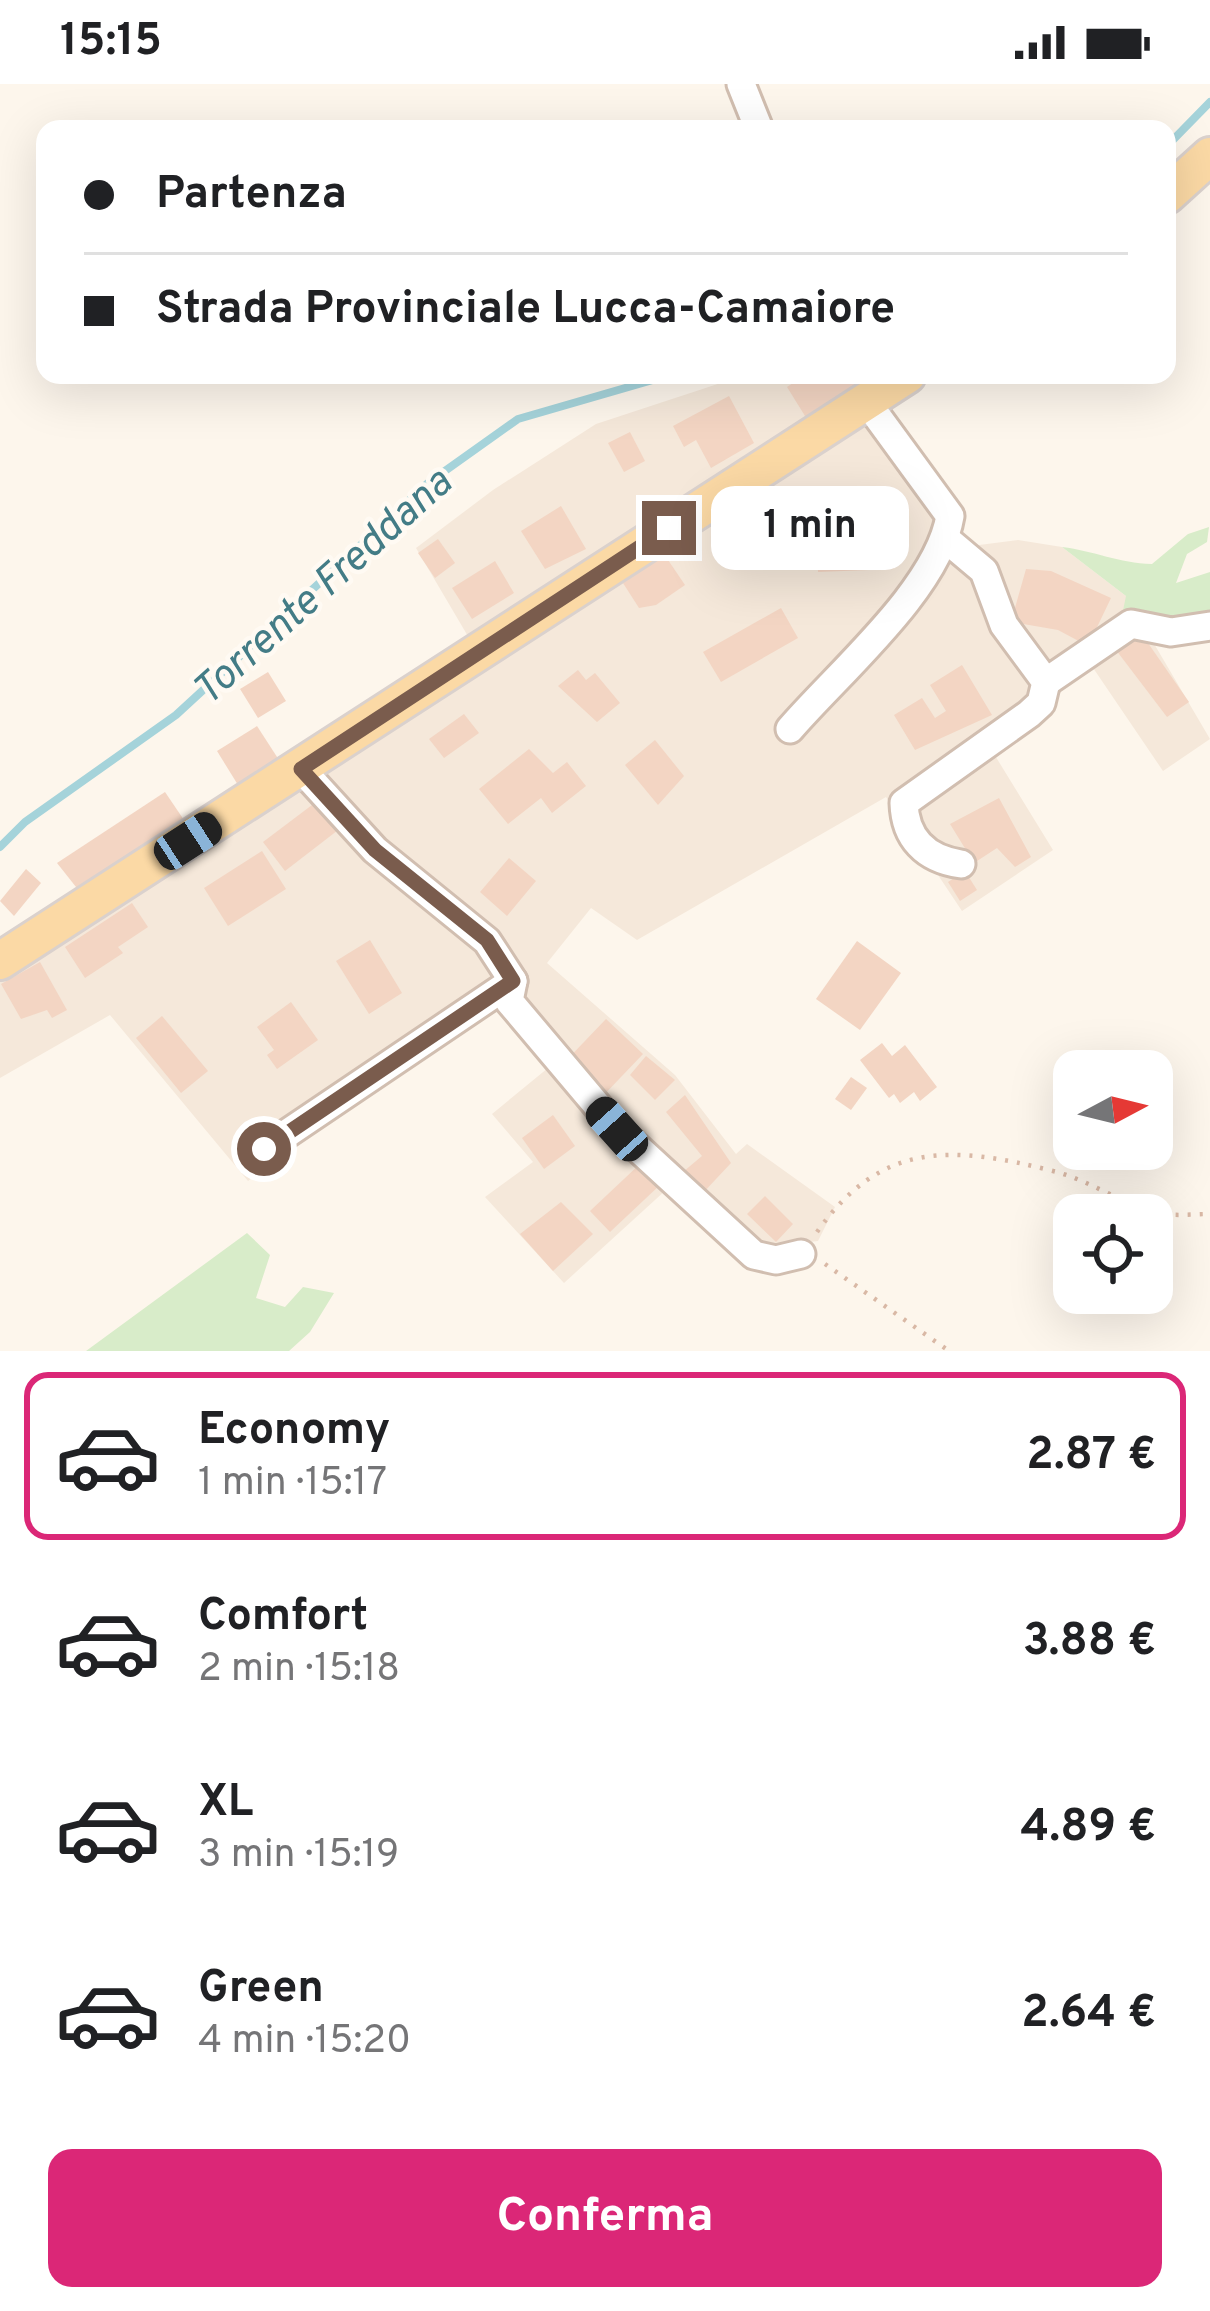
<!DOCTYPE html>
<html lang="it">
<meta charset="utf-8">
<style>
body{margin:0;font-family:Overpass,sans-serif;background:#f2f2f2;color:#202124;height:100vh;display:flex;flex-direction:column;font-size:45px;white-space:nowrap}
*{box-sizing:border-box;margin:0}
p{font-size:39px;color:#757577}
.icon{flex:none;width:66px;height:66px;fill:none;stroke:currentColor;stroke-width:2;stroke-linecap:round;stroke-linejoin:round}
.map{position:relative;height:1267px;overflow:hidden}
.side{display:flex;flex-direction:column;background:#fff;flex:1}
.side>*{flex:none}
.hud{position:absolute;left:36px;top:36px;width:1140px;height:264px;border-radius:24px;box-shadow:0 12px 48px #0002;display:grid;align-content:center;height:264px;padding:0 48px;background:#fff}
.needle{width:78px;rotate:83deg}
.tools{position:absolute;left:1053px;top:966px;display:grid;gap:24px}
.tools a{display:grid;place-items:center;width:120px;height:120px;border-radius:24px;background:#fff;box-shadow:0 12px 48px #0002;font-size:60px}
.end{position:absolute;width:54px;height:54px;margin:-27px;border:15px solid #7a5c4d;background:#fff;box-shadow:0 0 0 6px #fff}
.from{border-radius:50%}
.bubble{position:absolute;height:84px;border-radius:24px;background:#fff;box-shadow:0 12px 48px #0002;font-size:39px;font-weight:700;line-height:84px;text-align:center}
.car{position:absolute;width:36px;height:72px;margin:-36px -18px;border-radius:15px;box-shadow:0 0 9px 3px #0007;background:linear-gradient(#222 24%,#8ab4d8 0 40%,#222 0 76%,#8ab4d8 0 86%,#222 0)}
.hud b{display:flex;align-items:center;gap:42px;height:114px;font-size:45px}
.hud b+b{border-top:3px solid #e0e0e0}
.hud i{width:30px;height:30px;background:#202124}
ul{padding:21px 0 0;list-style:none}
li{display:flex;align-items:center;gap:36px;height:168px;margin:0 24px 18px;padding:0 24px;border:6px solid transparent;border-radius:24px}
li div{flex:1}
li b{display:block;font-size:45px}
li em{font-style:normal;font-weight:700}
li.on{border-color:#db2777}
li>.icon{width:108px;height:108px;stroke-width:1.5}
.button{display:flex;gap:24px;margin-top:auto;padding:24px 48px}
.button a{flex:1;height:138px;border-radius:24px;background:#db2777;color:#fff;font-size:48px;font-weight:700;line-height:138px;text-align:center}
.status{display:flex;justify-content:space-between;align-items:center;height:84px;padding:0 60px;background:#fff;direction:ltr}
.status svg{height:33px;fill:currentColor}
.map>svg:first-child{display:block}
.residential{fill:#f5e8da}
.green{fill:#d8ecc9}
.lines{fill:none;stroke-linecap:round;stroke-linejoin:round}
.stream{stroke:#a5d3da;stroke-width:8}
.building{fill:#f3d5c3}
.minor-casing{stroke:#d1beb0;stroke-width:33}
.major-casing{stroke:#dad1cd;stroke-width:42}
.path{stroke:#d9b8a5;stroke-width:4.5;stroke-dasharray:3 9;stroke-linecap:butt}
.minor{stroke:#fff;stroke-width:27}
.major{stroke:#fbd9a5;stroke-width:36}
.route{stroke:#7a5c4d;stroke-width:15}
.labels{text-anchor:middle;stroke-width:9;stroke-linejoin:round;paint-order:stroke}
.water-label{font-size:42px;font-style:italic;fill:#437c86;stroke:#fffaf3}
</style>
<div class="status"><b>15:15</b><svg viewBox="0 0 49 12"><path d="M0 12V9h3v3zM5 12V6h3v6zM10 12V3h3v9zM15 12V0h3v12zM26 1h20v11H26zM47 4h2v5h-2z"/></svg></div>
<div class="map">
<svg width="1210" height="1267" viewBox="0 0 1210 1267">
<rect width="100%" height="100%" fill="#fdf6ec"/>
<!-- residential -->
<g class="residential">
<polygon points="745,291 858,291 864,300 469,554 416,464 493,406 596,340"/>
<polygon points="867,337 956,464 1018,456 1062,463 1126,512 1210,655 1163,687 1085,572 983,652 1053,766 962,827 886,713 637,856 591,824 547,879 675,991 736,1070 747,1060 835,1123 818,1157 758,1164 678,1095 564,1199 485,1113 533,1078 492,1030 548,984 489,916 248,1097 110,931 0,994 0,893"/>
</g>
<!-- green -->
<g class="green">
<path d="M 1209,443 L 1207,458 L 1187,470 L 1176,499 L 1210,488 L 1210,533 L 1120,541 L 1126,512 L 1062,463 C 1094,467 1119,479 1152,480 L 1188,450 Z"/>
<polygon points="247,1149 270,1171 256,1214 285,1223 303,1203 334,1209 310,1248 289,1267 86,1267"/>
</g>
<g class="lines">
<!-- stream -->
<g class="stream">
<polyline points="1167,62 1210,18"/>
<polyline points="0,763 25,738 176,631 428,399 518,335 670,291"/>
</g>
</g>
<!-- building -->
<g class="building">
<polygon points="805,291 849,291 860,308 810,340 787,303"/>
<polygon points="729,312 754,359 711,384 696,356 684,363 673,342"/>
<polygon points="630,348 645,377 624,388 608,359"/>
<polygon points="561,422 586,465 545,485 521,447"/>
<polygon points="892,444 894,485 818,488 817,447"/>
<polygon points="438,455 455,479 435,494 418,469"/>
<polygon points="664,470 685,501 656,521 639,524 623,499"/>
<polygon points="495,477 514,509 472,535 452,504"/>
<polygon points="1026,485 1051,487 1111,514 1088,562 1058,546 1011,538"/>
<polygon points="781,524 798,554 721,598 703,568"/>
<polygon points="1141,549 1189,618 1167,633 1116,566"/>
<polygon points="962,581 992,631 915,666 894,631 922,614 935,634 946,627 930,601"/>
<polygon points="578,586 586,596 595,589 620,619 597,638 558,602"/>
<polygon points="268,588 286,617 258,634 240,605"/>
<polygon points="464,630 479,649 444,674 429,655"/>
<polygon points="257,642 279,676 238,701 217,667"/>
<polygon points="655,656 684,692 658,721 625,681"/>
<polygon points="529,665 553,689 567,678 586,702 552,729 541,714 508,740 479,705"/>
<polygon points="165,708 186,739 80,808 57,779"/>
<polygon points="999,714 1031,773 1015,783 997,764 974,779 950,740"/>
<polygon points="320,715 342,743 285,787 263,758"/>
<polygon points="262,767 286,805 228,842 204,804"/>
<polygon points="509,774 536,797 507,832 480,808"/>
<polygon points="26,785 41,799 14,832 0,817"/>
<polygon points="965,787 977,806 960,817 948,798"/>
<polygon points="132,819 148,843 118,863 123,869 85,894 65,863"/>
<polygon points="370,856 402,909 369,930 336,877"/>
<polygon points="857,857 901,889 860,946 816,915"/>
<polygon points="40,878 67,926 52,934 47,926 21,935 1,900"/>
<polygon points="291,918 318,956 277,985 267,971 274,966 257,943"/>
<polygon points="162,932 208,987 181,1009 136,954"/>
<polygon points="606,935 643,970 599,1016 562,981"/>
<polygon points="882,959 892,972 905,961 937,1003 920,1017 914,1008 900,1019 894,1010 889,1014 860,976"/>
<polygon points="646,972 675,996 655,1016 630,991"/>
<polygon points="851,993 867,1004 851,1026 835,1015"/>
<polygon points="685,1011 731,1079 701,1111 683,1088 702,1072 666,1028"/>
<polygon points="553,1031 575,1062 544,1085 522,1054"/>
<polygon points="641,1079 661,1100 610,1148 590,1127"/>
<polygon points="765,1112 793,1140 776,1158 747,1130"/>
<polygon points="561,1118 593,1150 553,1187 520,1150"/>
</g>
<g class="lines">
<defs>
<g id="minor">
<polyline points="741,0 759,45"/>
<path d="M 946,455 L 984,487 L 1004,541 L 1046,598 L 1041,619 L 1029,630 L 904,719 C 905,754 925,775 961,780"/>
<polyline points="1046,598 1131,540 1171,548 1210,542"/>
<path d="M 790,645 C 838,589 938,505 950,432 L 866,317"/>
<polyline points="301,685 375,766 487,857 513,897 509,917 617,1045 754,1171 776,1176 801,1170"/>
<polyline points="264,1065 513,897"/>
</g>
<g id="major">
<polyline points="1167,111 1210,72"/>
<polyline points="0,877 907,291"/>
</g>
</defs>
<!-- minor casing -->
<use href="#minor" class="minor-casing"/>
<!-- major casing -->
<use href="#major" class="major-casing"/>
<!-- path -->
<g class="path">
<path d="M 817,1148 C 881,1057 951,1061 1053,1087 C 1090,1096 1126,1123 1164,1130 C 1178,1132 1195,1130 1210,1130"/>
<polyline points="825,1180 949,1267"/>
</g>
<!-- minor -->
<use href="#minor" class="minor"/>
<!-- major -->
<use href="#major" class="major"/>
</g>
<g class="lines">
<!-- route -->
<polyline class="route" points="264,1065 513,897 487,856 375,766 301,685 669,444"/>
</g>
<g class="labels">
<!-- water labels -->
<g class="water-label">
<text transform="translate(321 501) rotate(-42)" y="15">Torrente Freddana</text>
</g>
</g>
</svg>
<div class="tools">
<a><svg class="needle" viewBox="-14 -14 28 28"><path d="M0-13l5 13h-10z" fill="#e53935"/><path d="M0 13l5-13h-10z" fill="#757577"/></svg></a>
<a><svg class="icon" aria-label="locate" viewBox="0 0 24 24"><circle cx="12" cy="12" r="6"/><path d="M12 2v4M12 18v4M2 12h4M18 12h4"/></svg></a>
</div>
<i class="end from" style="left:264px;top:1065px"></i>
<i class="end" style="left:669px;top:444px"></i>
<div class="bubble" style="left:711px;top:402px;width:198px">1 min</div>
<i class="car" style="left:188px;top:757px;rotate:57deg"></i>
<i class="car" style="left:617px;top:1045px;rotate:318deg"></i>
<div class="hud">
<b><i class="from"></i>Partenza</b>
<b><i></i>Strada Provinciale Lucca-Camaiore</b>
</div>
</div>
<section class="side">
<ul>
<li class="on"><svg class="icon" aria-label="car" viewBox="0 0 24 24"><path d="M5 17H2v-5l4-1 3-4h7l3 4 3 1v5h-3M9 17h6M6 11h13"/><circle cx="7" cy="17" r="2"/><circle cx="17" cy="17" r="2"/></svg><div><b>Economy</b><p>1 min · 15:17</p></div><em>2.87 €</em></li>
<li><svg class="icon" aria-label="car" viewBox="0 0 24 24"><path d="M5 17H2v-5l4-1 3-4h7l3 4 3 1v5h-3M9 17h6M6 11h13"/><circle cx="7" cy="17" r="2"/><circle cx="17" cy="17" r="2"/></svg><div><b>Comfort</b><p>2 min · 15:18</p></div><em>3.88 €</em></li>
<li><svg class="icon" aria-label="car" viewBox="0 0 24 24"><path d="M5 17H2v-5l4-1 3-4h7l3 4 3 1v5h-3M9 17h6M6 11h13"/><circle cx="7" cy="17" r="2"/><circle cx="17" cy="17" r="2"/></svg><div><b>XL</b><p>3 min · 15:19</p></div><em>4.89 €</em></li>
<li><svg class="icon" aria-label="car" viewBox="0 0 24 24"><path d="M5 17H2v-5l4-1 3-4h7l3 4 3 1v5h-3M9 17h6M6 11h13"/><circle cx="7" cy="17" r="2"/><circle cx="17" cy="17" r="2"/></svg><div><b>Green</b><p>4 min · 15:20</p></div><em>2.64 €</em></li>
</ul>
<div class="button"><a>Conferma</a></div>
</section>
